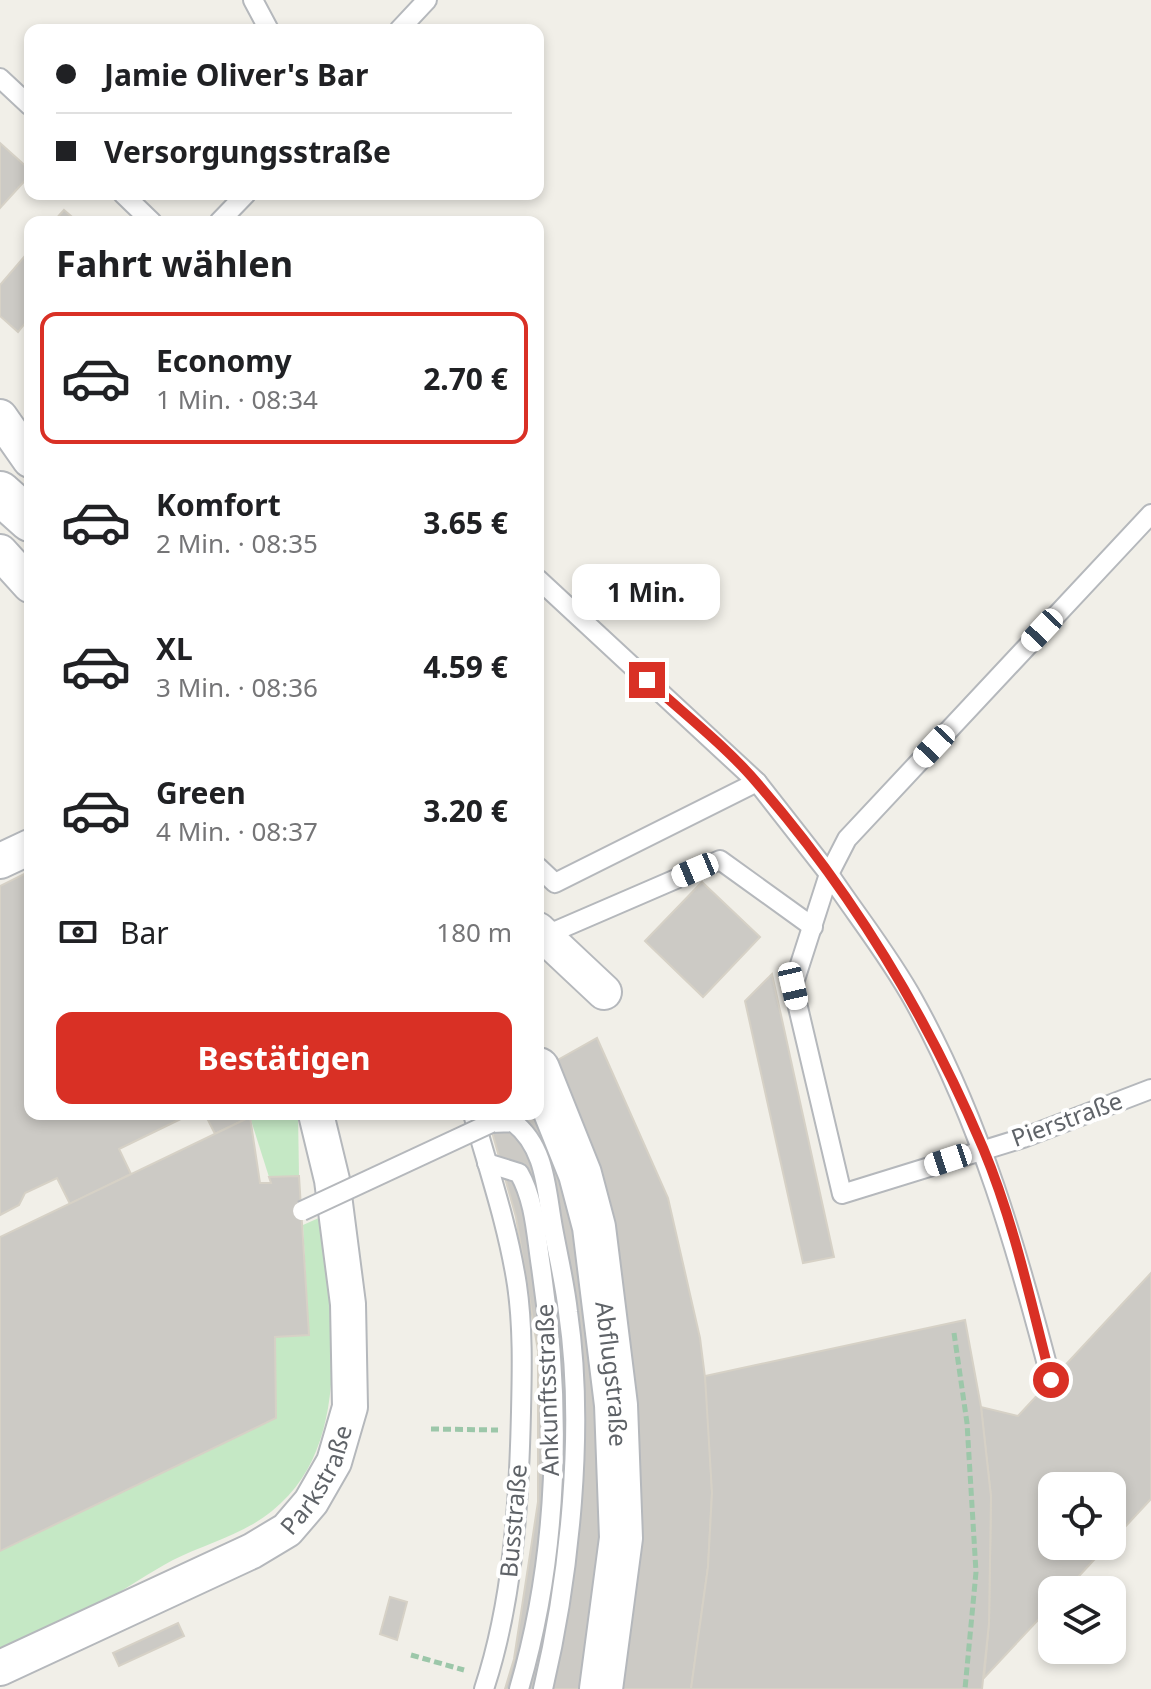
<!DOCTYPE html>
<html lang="de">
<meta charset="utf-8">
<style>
body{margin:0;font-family:"Noto Sans",sans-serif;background:#f2f2f2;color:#202124;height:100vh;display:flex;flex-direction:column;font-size:30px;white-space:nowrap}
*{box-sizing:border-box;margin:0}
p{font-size:26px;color:#757577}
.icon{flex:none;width:44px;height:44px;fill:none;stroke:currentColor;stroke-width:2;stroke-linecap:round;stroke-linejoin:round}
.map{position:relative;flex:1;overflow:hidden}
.details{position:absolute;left:24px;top:216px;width:520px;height:904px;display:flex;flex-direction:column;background:#fff;border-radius:16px;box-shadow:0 4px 12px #0003}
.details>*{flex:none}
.top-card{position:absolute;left:24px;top:24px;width:520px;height:176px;border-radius:16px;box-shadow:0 4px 12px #0003;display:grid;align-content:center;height:176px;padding:0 32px;background:#fff}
.controls{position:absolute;left:1038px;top:1472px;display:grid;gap:16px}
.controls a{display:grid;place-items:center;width:88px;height:88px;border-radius:16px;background:#fff;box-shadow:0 4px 12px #0003;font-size:40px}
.end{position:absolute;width:36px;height:36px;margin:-18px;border:10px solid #d93025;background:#fff;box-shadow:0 0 0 4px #fff}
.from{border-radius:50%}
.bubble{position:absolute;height:56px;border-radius:16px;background:#fff;box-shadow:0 4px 12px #0003;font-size:26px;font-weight:700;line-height:56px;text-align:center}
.car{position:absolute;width:24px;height:48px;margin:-24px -12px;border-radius:10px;box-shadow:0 0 6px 2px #0007;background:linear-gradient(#fff 24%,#345 0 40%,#fff 0 76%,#345 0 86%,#fff 0)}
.top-card b{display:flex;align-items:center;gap:28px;height:76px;font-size:30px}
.top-card b+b{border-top:2px solid #e0e0e0}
.top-card i{width:20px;height:20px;background:#202124}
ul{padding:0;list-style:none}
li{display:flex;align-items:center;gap:24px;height:132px;margin:0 16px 12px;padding:0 16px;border:4px solid transparent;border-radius:16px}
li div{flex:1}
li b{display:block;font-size:30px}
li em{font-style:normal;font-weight:700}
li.active{border-color:#d93025}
li>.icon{width:72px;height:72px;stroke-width:1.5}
h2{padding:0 32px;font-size:36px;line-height:96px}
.pay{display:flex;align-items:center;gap:20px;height:88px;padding:0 32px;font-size:30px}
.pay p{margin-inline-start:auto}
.cta{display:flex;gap:16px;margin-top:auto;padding:16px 32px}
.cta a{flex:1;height:92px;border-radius:16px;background:#d93025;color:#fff;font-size:32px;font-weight:700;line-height:92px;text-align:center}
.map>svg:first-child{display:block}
.green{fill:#c5e8c5}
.building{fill:#cccac5;stroke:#d6d1c6;stroke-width:2}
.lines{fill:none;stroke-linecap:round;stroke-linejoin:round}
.service-casing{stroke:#b5b8bc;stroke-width:22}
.minor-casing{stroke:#b5b8bc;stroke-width:38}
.tertiary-casing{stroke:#b5b8bc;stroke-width:46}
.path{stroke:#9cc7a9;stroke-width:5;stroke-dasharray:8 4;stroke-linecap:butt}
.service{stroke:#fff;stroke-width:18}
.minor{stroke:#fff;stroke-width:34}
.tertiary{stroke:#fff;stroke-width:42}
.service-bridge-casing{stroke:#b5b8bc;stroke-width:22;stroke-linecap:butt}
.service-bridge{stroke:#fff;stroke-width:18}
.route{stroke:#d93025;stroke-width:10}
.labels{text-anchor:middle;stroke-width:8;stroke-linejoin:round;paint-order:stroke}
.street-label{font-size:24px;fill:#5f6368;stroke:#fff}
</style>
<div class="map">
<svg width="1151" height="1689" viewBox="0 0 1151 1689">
<rect width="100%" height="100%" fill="#f1efe8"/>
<!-- green -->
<g class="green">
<polygon points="249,1114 298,1114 299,1176 269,1177"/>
<path d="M 321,1217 C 331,1310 356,1445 272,1511 C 244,1534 205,1544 173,1560 C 150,1572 128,1588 105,1600 C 71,1618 35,1633 0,1650 L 0,1551 L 275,1337 L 309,1334 L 303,1225 Z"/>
</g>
<!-- building -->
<g class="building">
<polygon points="0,143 30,170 30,175 0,208"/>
<polygon points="64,210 78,222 53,222"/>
<polygon points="30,250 30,317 18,332 0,316 0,285"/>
<polygon points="30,871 30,1114 191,1114 119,1149 131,1174 70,1204 57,1178 25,1193 19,1205 0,1215 0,886"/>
<polygon points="702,882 760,937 703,997 645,941"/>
<polygon points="772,974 834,1257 803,1263 745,1001"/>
<polygon points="597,1038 668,1198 700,1338 707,1393 712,1493 708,1567 691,1689 505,1689 514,1659 538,1502 538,1351 516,1217 487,1114 538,1114 538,1071"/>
<polygon points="205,1114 249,1114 250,1117 215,1134"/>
<polygon points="250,1117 260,1183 271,1183 269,1177 299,1176 309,1335 275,1337 276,1418 0,1551 0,1237"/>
<polygon points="1151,1273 1151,1499 1112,1541 1112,1486 1052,1486 1052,1546 1107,1546 1066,1590 1052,1590 1052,1605 984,1678 989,1623 991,1497 981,1407 1018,1416"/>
<polygon points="965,1320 981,1407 991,1497 989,1623 982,1689 691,1689 708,1567 712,1493 705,1376"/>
<polygon points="390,1597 407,1602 397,1640 380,1634"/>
<polygon points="178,1623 184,1636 119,1666 113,1653"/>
</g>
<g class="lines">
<defs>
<g id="service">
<polyline points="253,0 269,30"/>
<polyline points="399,30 427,0"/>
<polyline points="0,78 30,106"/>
<polyline points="123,194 152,222"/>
<polyline points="219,222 246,194"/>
<polyline points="538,579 757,782 829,874 847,839 1151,514"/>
<polyline points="538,867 555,883 757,782"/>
<polyline points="829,874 793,986 842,1194 1023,1138 1151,1089"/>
<path d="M 829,874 C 857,916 890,957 914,1001 C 980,1120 1017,1249 1051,1380"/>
<polyline points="544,936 720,860 813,927"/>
<path d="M 473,1114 C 489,1171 508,1226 517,1285 C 523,1326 522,1370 521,1412 C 519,1504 513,1601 484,1689"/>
<path d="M 491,1123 L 513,1122 C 546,1147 546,1190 553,1228 C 558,1256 565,1284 568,1312 C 585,1428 570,1575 543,1689"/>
<path d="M 487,1163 L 519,1173 C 535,1201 536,1235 541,1267 C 562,1406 559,1553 519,1689"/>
</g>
<g id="minor">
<polyline points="0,417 30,460"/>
<polyline points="0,552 30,585"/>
<polyline points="0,861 30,847"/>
<polyline points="538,930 604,992"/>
<path id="s1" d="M 0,1668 L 252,1551 L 287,1530 L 311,1502 L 334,1462 L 350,1407 L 348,1304 L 332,1180 L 316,1114"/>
</g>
<g id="tertiary">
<polyline points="0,493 30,520"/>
<path id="s2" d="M 538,1069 L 580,1174 L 594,1227 L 616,1405 L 621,1538 L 601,1689"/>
</g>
</defs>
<!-- service casing -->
<use href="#service" class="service-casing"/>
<!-- minor casing -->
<use href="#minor" class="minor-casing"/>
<!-- tertiary casing -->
<use href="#tertiary" class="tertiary-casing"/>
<!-- path -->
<g class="path">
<polyline points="954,1333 967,1423 976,1572 965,1689"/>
<polyline points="431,1429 498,1430"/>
<polyline points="411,1655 464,1670"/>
</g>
<!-- service -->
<use href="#service" class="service"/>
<!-- minor -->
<use href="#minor" class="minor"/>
<!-- tertiary -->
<use href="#tertiary" class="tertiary"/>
<defs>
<polyline id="service-bridge" points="302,1211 491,1123"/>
</defs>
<!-- service-bridge casing -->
<use href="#service-bridge" class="service-bridge-casing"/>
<!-- service-bridge -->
<use href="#service-bridge" class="service-bridge"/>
</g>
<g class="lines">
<!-- route -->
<path class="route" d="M 647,680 C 684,714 726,746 758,784 C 852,892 927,1016 983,1148 C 1014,1222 1031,1303 1051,1380"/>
</g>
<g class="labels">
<!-- street labels -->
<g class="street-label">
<text transform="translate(1067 1120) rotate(-20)" y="8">Pierstraße</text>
<text dy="8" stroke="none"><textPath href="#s2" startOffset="316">Abflugstraße</textPath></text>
<text transform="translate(548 1390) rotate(-92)" y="8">Ankunftsstraße</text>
<text dy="8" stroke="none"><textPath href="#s1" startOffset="378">Parkstraße</textPath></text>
<text transform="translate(514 1521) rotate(-85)" y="8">Busstraße</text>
</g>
</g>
</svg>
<div class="controls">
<a><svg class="icon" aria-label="locate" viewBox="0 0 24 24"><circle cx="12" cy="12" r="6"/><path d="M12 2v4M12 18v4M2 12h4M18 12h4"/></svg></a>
<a><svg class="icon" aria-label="layers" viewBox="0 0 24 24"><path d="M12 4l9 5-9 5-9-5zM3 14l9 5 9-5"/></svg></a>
</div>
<i class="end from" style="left:1051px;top:1380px"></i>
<i class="end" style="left:647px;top:680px"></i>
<div class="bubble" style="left:572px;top:564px;width:148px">1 Min.</div>
<i class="car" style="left:1042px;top:630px;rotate:223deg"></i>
<i class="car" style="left:934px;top:746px;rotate:223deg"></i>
<i class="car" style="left:695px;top:870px;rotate:247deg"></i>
<i class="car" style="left:793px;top:986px;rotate:167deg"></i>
<i class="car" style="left:948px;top:1160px;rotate:252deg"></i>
<div class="top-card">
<b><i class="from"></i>Jamie Oliver's Bar</b>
<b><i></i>Versorgungsstraße</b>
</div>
<section class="details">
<h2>Fahrt wählen</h2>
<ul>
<li class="active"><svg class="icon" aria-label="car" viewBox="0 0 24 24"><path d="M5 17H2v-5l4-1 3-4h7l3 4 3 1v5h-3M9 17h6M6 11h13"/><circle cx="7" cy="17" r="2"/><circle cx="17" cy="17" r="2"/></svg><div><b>Economy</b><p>1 Min. · 08:34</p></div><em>2.70 €</em></li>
<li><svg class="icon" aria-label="car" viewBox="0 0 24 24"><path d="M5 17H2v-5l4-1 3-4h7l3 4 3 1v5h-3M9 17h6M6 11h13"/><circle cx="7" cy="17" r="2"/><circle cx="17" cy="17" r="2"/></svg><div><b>Komfort</b><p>2 Min. · 08:35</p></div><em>3.65 €</em></li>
<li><svg class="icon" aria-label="car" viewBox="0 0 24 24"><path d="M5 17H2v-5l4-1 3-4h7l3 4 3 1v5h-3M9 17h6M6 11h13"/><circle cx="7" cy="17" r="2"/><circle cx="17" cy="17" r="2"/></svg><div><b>XL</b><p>3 Min. · 08:36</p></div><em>4.59 €</em></li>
<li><svg class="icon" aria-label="car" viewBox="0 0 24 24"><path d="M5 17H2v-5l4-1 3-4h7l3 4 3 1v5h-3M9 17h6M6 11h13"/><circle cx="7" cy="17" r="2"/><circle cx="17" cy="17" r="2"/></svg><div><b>Green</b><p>4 Min. · 08:37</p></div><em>3.20 €</em></li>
</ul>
<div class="pay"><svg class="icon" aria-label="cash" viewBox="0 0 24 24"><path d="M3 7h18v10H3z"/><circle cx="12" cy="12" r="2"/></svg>Bar<p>180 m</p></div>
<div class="cta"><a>Bestätigen</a></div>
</section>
</div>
